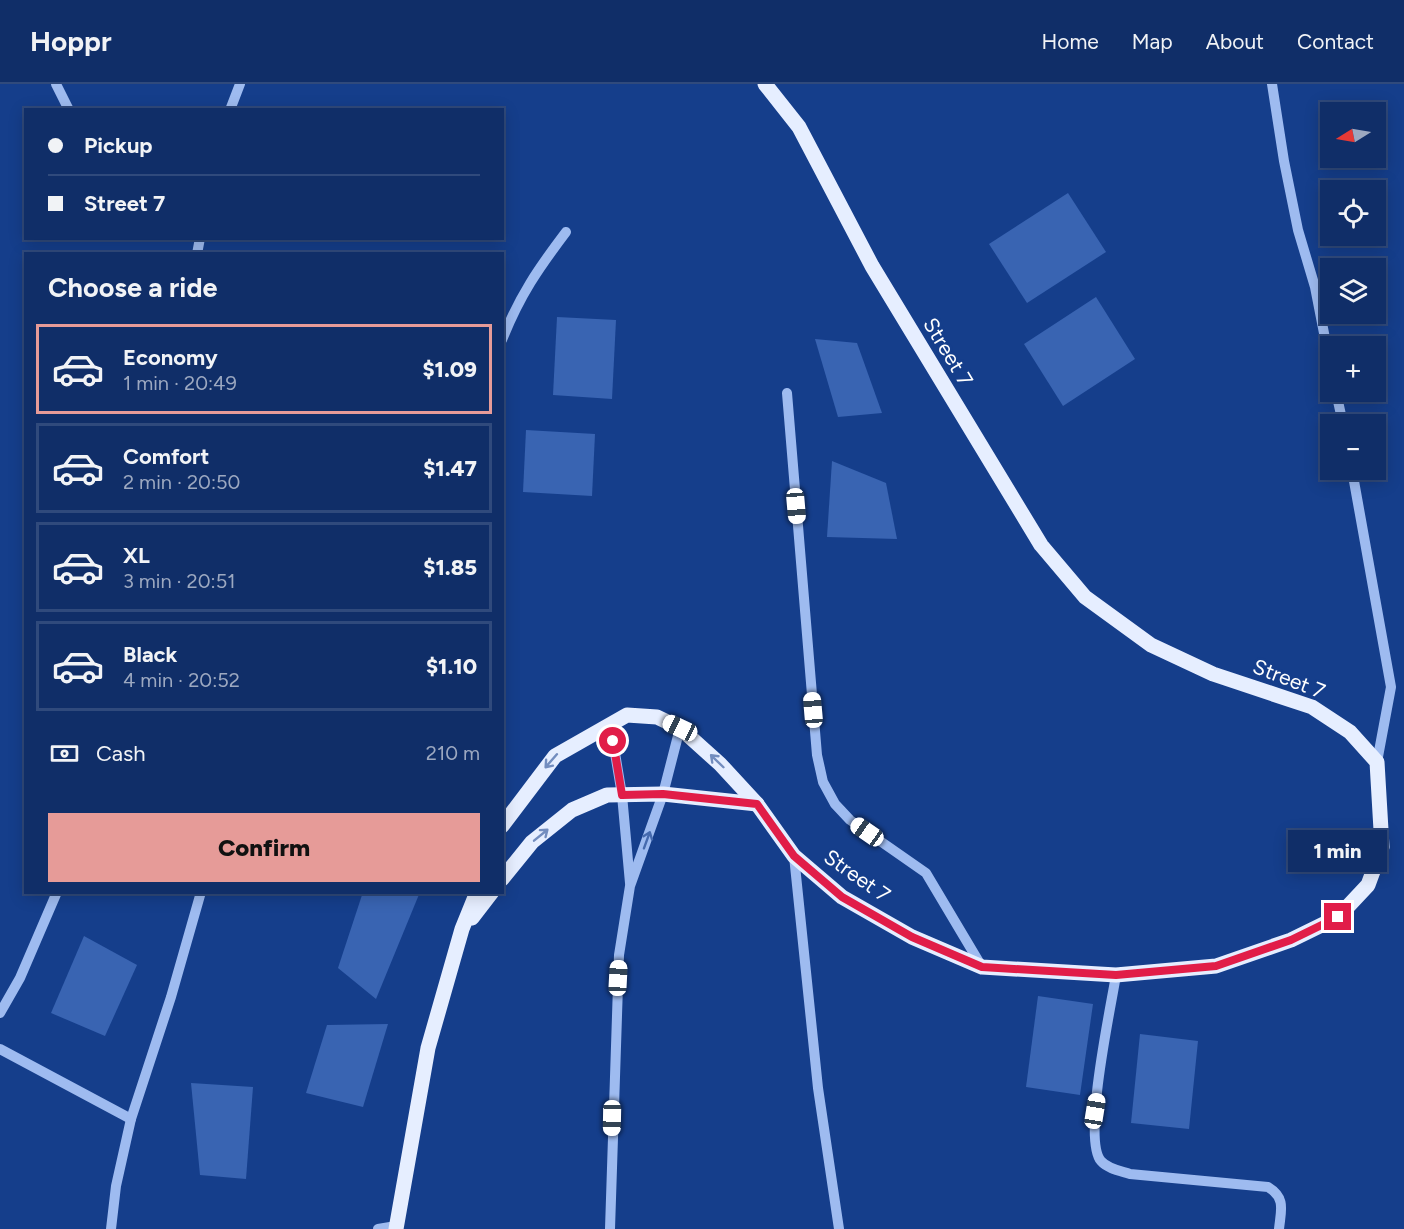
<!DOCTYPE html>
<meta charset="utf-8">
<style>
body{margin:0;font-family:Figtree,sans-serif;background:#19366e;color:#f1f3f6;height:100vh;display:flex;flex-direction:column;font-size:22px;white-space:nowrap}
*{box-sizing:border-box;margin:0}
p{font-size:20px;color:#9ca8c0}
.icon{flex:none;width:33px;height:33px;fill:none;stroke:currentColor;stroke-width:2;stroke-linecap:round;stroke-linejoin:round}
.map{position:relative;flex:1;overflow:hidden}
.panel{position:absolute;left:24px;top:168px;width:480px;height:642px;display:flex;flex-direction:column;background:#102e68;border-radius:0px;box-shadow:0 3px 15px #0003,0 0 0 2px #304a7c}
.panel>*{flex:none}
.hud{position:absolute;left:24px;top:24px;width:480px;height:132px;border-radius:0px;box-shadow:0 3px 15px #0003,0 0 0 2px #304a7c;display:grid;align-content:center;height:132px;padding:0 24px;background:#102e68}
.needle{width:39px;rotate:259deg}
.controls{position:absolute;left:1320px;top:18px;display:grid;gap:12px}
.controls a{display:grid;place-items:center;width:66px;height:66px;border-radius:0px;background:#102e68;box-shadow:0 3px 15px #0003,0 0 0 2px #304a7c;font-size:30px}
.end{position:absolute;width:27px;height:27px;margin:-14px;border:8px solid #e11d48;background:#fff;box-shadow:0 0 0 3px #fff}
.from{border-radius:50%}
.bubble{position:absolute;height:42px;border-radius:0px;background:#102e68;box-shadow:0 3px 15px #0003,0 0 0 2px #304a7c;font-size:20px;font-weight:800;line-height:42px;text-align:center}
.car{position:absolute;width:18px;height:36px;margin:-18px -9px;border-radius:8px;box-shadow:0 0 4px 2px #0007;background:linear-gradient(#fff 24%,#345 0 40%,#fff 0 76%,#345 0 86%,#fff 0)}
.hud b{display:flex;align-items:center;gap:21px;height:57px;font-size:22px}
.hud b+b{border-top:2px solid #304a7c}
.hud i{width:15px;height:15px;background:#f1f3f6}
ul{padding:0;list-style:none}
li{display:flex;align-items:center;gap:18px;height:90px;margin:0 12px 9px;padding:0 12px;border:3px solid #304a7c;border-radius:0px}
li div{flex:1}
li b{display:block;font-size:22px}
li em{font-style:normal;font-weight:800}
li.on{border-color:#e69b98}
li>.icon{width:54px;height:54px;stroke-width:1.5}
h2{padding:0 24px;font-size:27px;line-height:72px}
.pay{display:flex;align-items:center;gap:15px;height:66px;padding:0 24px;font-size:22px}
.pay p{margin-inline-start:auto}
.action{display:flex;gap:12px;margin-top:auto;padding:12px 24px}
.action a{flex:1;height:69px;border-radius:0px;background:#e69b98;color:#111;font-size:24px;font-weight:800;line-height:69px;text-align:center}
header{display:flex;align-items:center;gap:36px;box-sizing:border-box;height:84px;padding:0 30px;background:#102e68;border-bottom:2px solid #304a7c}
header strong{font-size:28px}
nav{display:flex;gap:33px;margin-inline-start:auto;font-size:21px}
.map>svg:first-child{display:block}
.building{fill:#3964b2}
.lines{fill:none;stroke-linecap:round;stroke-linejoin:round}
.minor{stroke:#9ebbf0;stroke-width:10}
.major{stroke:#e6eeff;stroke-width:15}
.oneway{stroke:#738dbf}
.oneway2{stroke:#456aae}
.route{stroke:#e11d48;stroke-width:8}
.labels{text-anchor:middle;stroke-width:5;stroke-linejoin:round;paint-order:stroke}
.street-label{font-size:21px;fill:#fff;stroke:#153e8b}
</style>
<header>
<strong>Hoppr</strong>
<nav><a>Home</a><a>Map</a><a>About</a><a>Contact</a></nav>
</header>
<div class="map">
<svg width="1404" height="1145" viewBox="0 0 1404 1145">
<rect width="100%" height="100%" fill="#153e8b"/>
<!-- building -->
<g class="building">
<polygon points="1068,109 1106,168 1027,219 989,160"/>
<polygon points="1096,213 1135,275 1063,322 1024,260"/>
<polygon points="557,233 616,236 612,315 553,311"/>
<polygon points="815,255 857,259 882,329 838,333"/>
<polygon points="526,346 595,350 592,412 523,408"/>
<polygon points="832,377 886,399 897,455 827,453"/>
<polygon points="363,808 420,808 376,915 338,884"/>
<polygon points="84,852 137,881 105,952 51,929"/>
<polygon points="1038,912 1093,920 1080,1011 1026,1003"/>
<polygon points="388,940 363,1023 306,1009 327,941"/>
<polygon points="1140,950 1198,957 1189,1045 1131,1039"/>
<polygon points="191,999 253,1003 246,1095 200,1091"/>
</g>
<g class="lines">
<!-- minor -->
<g class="minor">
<polyline points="56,0 69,26"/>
<polyline points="1272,0 1284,77 1298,146 1315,203 1330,280"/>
<polyline points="230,26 240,0"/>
<polyline points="197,170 200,154"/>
<path d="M 502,256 C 520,211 538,185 566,148"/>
<polyline points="1336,308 1343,340"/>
<polyline points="787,309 817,671 823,698 835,720 850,736 926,789 982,883"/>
<polyline points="1352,386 1391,603 1377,678"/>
<polyline points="610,639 622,711 630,799"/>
<polyline points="794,772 818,1004 839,1145"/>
<path d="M 1116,891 C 1111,923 1082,1055 1101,1077 C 1108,1085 1121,1087 1130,1090 L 1268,1103 C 1286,1114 1281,1126 1279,1145"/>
<polyline points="0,929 20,894 57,808"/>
<polyline points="0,965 131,1035"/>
<polyline points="111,1145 116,1102 131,1035 171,913 201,808"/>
<polyline points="378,1145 396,1142"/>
<polyline points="610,1145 619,871 630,802 663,710 680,644"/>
</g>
<!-- major -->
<g class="major">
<polyline points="502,742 555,672 627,631 657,633 680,644 720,680 757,720 794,772 842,813 912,853 982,883 1116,891 1216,882 1291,856 1338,833 1368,801 1382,763 1377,678 1350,648 1312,623 1213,590 1151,561 1085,513 1041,461 872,182 799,43 765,0"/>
<polyline points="502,795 532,758 572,726 607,711 663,710 757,720"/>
<polyline points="472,834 492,808"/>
<polyline points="396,1145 428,964 462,845 477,808"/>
</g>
</g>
<!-- one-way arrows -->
<defs><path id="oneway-shaft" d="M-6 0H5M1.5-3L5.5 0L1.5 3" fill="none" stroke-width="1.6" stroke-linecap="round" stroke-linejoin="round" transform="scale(1.5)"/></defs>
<g class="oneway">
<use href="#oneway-shaft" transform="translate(551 677) rotate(131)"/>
<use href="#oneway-shaft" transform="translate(717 677) rotate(-136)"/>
<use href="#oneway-shaft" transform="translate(541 751) rotate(-39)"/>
</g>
<use class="oneway2" href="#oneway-shaft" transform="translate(647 756) rotate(-70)"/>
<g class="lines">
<!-- route -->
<polyline class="route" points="613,657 622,711 663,710 757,720 794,772 842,813 912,853 982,883 1116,891 1216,882 1291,856 1338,833"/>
</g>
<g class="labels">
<!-- street labels -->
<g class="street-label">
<text transform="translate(948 268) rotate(59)" y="7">Street 7</text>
<text transform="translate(1289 595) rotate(21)" y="7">Street 7</text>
<text transform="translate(857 792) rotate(35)" y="7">Street 7</text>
</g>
</g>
</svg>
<div class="controls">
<a><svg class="needle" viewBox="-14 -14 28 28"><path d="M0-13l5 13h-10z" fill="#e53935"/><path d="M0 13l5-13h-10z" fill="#9ca8c0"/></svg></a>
<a><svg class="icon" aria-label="locate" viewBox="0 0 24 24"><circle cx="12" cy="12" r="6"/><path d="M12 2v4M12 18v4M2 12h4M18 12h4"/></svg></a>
<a><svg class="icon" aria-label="layers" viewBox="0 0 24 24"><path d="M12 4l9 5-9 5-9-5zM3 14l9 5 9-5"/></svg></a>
<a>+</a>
<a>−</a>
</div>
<i class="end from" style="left:613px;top:657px"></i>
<i class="end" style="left:1338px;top:833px"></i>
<div class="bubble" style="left:1288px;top:746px;width:99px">1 min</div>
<i class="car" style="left:796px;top:422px;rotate:175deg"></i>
<i class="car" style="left:813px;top:626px;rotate:355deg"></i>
<i class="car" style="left:680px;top:644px;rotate:295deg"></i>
<i class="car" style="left:867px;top:748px;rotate:305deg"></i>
<i class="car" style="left:618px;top:894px;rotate:3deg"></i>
<i class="car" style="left:1095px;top:1027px;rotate:9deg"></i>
<i class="car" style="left:612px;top:1034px;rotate:181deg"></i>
<div class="hud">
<b><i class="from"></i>Pickup</b>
<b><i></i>Street 7</b>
</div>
<section class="panel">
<h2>Choose a ride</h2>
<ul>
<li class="on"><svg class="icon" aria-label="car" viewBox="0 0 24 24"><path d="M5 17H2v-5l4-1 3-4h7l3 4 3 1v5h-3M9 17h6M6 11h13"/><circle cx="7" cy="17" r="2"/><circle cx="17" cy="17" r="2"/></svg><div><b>Economy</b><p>1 min · 20:49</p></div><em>$1.09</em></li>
<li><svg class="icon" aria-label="car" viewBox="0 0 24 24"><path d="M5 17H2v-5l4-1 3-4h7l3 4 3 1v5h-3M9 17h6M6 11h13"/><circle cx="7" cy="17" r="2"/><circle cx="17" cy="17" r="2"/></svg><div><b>Comfort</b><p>2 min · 20:50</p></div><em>$1.47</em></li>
<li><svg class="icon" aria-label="car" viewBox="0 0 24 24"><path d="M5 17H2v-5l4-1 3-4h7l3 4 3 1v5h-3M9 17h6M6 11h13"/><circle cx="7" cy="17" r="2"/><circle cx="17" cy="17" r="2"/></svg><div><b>XL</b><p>3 min · 20:51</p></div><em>$1.85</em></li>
<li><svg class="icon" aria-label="car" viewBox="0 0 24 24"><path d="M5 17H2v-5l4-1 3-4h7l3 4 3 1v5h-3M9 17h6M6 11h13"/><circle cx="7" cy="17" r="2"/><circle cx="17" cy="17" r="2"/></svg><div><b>Black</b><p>4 min · 20:52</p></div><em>$1.10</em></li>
</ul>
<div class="pay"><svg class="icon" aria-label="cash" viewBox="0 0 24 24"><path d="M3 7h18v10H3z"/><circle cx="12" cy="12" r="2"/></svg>Cash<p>210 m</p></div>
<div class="action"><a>Confirm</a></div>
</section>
</div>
